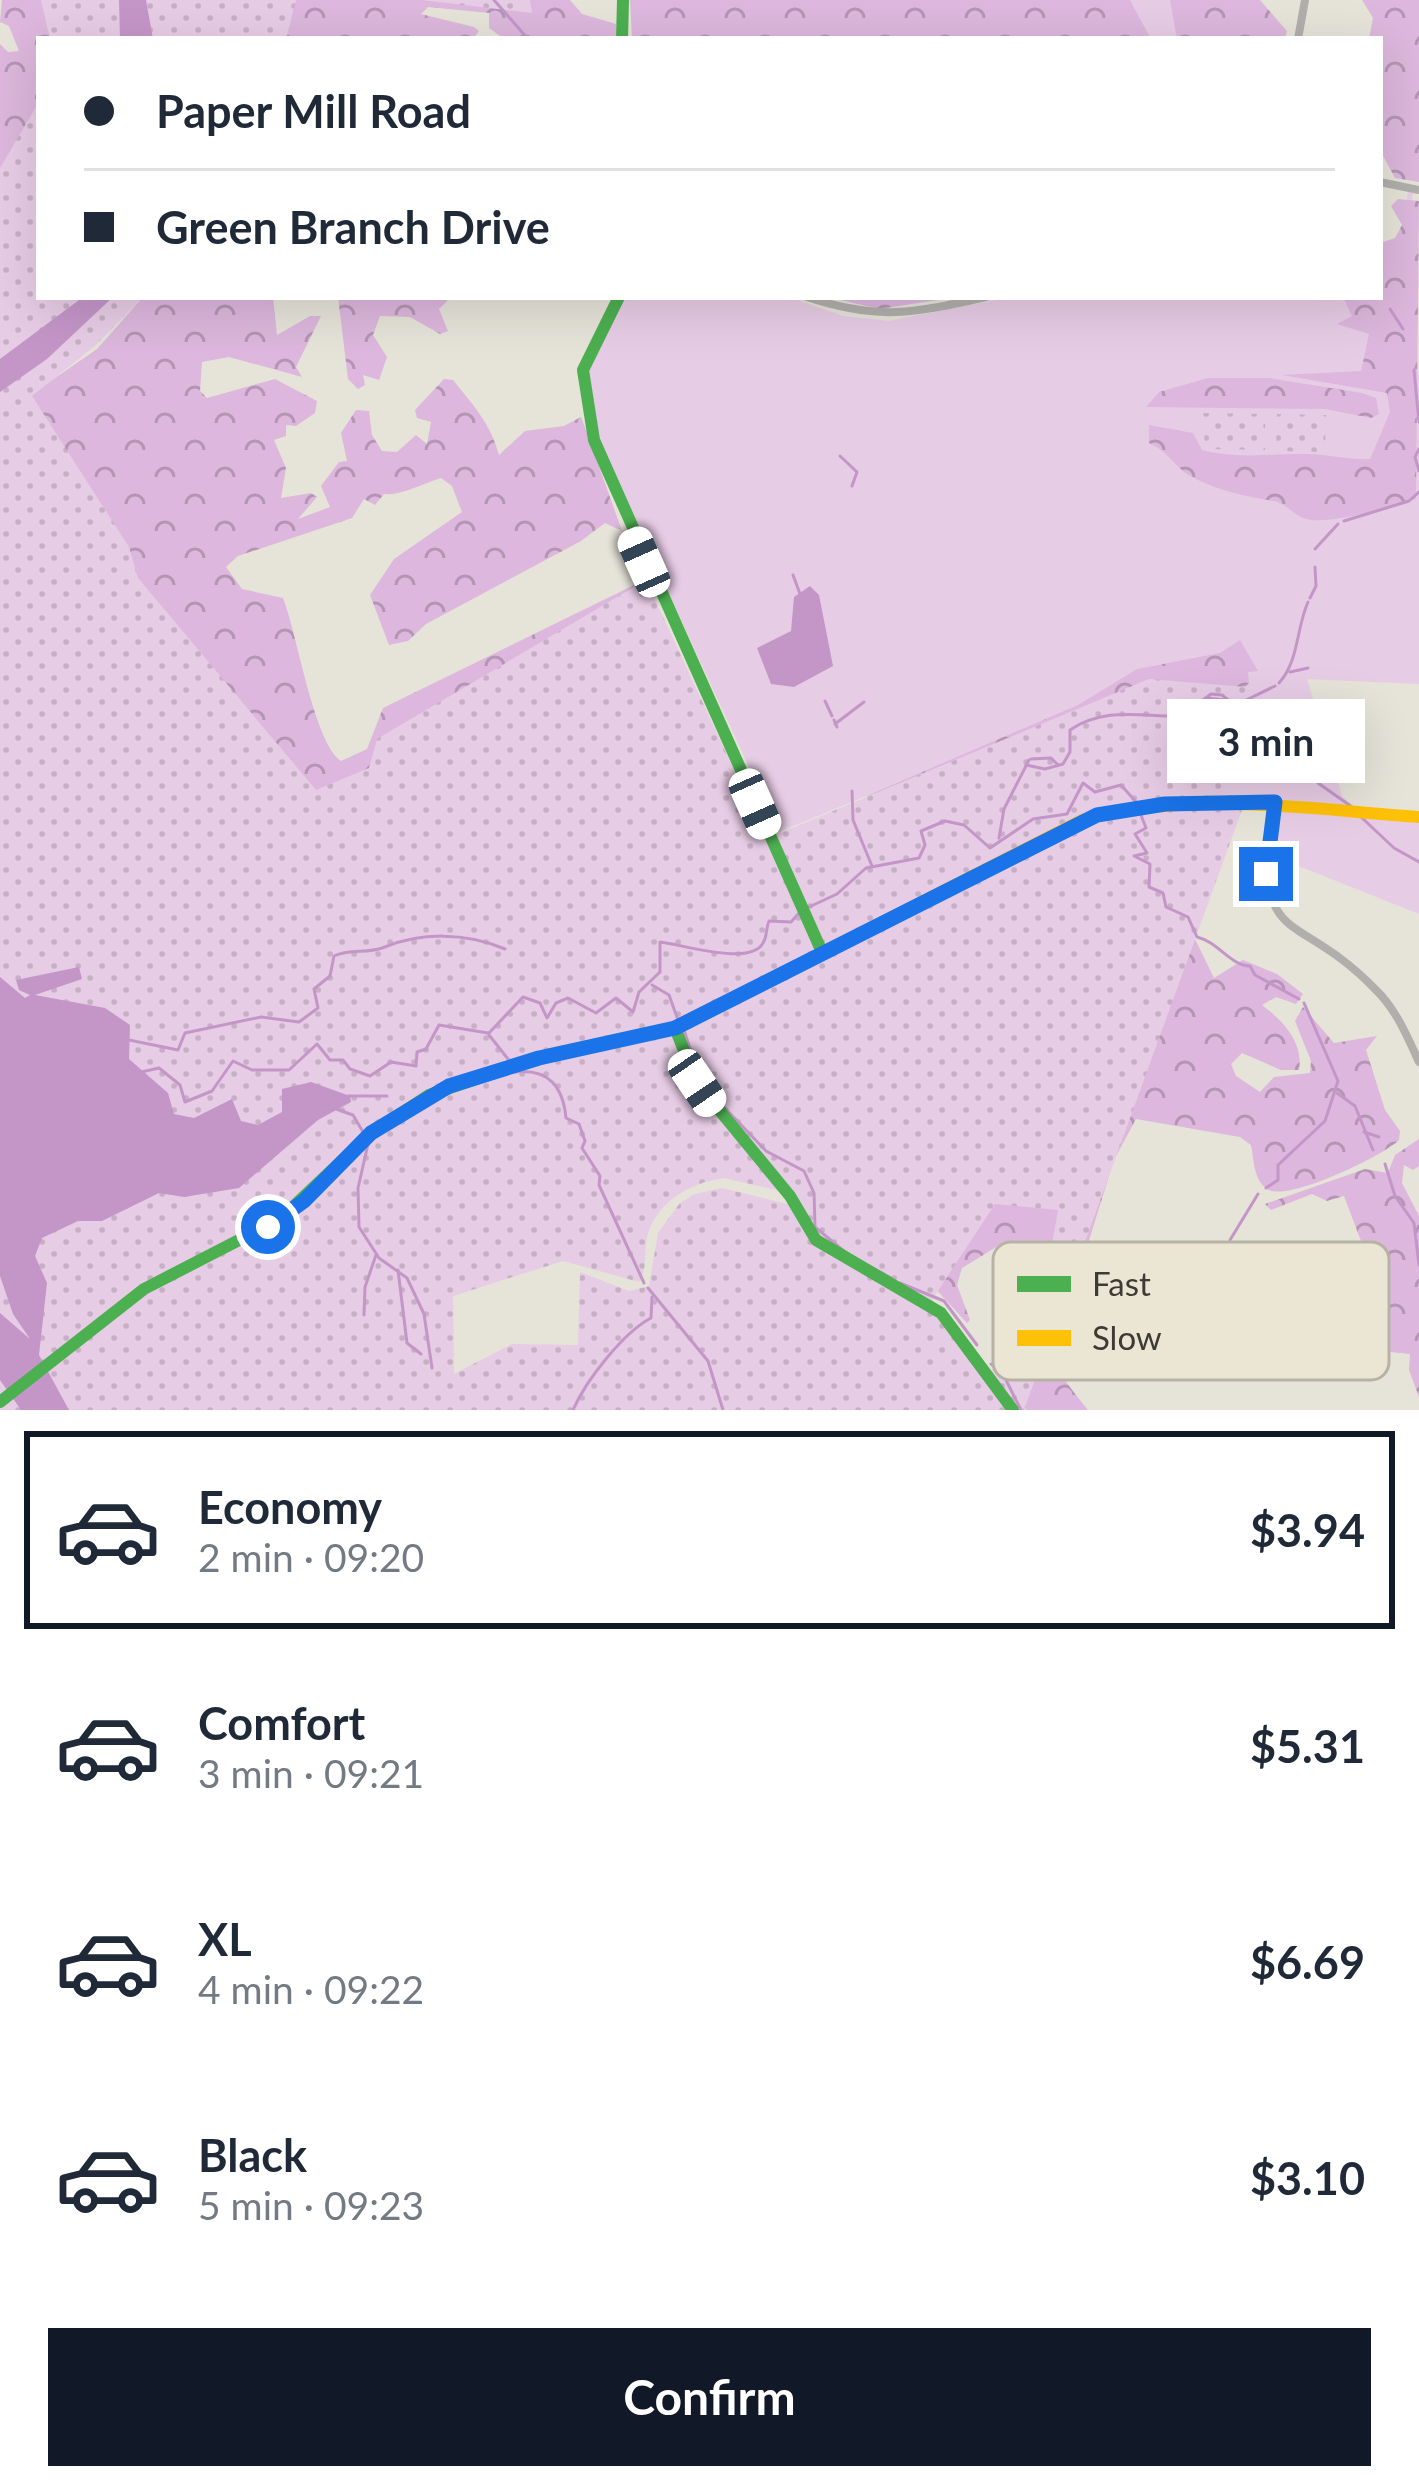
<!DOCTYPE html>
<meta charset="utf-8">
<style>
body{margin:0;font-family:Lato,sans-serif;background:#f2f2f3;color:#1f2937;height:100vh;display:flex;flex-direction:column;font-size:45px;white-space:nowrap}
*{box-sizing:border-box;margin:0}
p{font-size:39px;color:#747a83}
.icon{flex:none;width:66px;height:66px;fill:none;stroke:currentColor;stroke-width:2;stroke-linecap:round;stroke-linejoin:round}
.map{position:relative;height:1410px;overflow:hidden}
.sheet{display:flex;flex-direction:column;background:#fff;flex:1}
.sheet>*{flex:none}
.banner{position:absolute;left:36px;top:36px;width:1347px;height:264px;border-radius:0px;box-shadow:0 12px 48px #0002;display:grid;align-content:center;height:264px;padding:0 48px;background:#fff}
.end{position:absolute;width:54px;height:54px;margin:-27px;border:15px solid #1a73e8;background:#fff;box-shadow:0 0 0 6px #fff}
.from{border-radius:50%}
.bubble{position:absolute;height:84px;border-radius:0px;background:#fff;box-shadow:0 12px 48px #0002;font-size:39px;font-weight:700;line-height:84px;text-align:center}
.car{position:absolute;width:36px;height:72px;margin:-36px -18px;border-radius:15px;box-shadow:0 0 9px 3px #0007;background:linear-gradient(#fff 24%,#345 0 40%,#fff 0 76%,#345 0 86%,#fff 0)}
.banner b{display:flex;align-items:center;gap:42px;height:114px;font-size:45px}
.banner b+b{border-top:3px solid #e0e1e3}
.banner i{width:30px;height:30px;background:#1f2937}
ul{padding:21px 0 0;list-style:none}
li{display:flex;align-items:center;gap:36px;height:198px;margin:0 24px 18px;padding:0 24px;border:6px solid transparent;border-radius:0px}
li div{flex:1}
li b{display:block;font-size:45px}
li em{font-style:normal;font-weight:700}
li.on{border-color:#111827}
li>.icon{width:108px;height:108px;stroke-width:1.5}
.primary-button{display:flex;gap:24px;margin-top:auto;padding:24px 48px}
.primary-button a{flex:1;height:138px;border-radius:0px;background:#111827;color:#fff;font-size:48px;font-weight:700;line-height:138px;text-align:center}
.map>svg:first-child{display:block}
.grass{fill:#e7cce5}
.forest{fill:url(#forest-crowns)}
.park{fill:url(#park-dots);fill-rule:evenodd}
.water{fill:#c496c8}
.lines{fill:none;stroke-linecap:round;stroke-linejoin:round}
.stream{stroke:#c496c8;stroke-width:3}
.street{stroke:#b0afab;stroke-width:8}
.fast{stroke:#4caf50;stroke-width:12}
.slow{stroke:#ffc107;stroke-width:12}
.route{stroke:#1a73e8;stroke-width:15}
.key{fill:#ebe6d4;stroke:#b7b3a4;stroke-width:3}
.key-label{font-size:33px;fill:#3d3b34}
</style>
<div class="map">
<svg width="1419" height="1410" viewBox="0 0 1419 1410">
<defs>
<pattern id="forest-crowns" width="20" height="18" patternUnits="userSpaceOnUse" patternTransform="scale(3)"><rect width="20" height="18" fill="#ddb7dd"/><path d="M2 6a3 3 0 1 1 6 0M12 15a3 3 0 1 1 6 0" fill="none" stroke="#b496b4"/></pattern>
<pattern id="park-dots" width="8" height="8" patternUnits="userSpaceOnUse" patternTransform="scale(3)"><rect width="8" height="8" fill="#e7cce5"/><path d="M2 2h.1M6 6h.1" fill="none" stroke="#c7b0c5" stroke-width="1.8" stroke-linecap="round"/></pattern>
</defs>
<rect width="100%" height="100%" fill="#e6e3d9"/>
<!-- grass -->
<g class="grass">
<polygon points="1115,0 1203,0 1213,39 1142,39"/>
<polygon points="1408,192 1413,193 1399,281 1419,379 1419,684 1307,679 1342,796 1355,808 1234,796 1258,688 1149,679 779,832 598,440 586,371 624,297 789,297 843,316 889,321 1011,297 1380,297 1396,271"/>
<polygon points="1282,811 1419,821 1419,914 1271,855"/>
</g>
<!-- forest -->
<g class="forest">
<polygon points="2,0 111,0 115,39 39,39 39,285 0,314 0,44 8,52 19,51 9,26 0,22"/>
<polygon points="257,0 570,0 582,14 616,24 616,39 504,39 489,28 489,13 428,7 421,14 474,27 479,31 473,39 255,39"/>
<polygon points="630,0 1130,0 1151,39 632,39"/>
<polygon points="1170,0 1260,0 1287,31 1285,39 1177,39"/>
<polygon points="1362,0 1419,0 1419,182 1395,178 1380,150 1380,39 1369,39 1373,18"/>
<path d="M 1398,199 L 1419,201 L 1416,499 C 1391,507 1330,525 1306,519 C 1293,515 1286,503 1273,501 C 1245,496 1218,491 1192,477 C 1174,467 1169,452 1149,443 L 1149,425 L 1193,433 L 1202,450 C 1236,459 1268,454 1305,454 C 1327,454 1346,460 1370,459 L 1390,412 L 1387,393 L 1282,375 L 1361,371 L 1369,334 L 1337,324 L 1352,316 L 1343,297 L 1380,297 L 1380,243 L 1395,238 L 1402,225 L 1391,206 Z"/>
<path d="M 143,297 L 273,297 L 277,335 L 310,316 L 321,316 L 296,367 L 302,377 L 229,357 L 202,362 L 200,391 L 207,398 L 275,379 L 317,401 L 315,413 L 296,426 L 286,425 L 286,436 L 274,440 L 286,468 L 281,498 L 311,493 L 317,497 L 298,519 L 330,507 L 321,486 L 339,462 L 347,461 L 341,433 L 356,410 L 369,411 L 372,435 L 382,451 L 397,452 L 416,435 L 427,444 L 431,422 L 417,418 L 415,410 L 444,379 L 453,380 C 473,405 491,424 499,455 L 525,431 L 564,426 L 581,417 L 585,427 L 622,531 L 605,523 L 581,541 L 426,624 L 408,641 L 389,645 L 370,595 L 394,559 L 462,512 L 452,486 L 441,478 C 424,483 401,496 384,494 L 375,505 L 364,499 L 352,518 L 238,556 L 226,567 L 242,589 L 283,598 C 297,633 314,743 341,761 L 367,749 L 383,708 L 632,586 L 638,580 L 631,558 L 635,554 L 661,615 L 516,1055 L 0,416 L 97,349 Z"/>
<polygon points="338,297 451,297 439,309 448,331 440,334 410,317 380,316 373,335 387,357 379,380 363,375 365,385 358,389 348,379"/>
<polygon points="828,297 958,297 879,309"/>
<polygon points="1208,378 1269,378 1362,393 1376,398 1379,414 1371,418 1325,409 1146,407 1159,392"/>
<polygon points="1240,640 1258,671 1248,672 1249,683 1242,690 864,797 1078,705 1137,669 1220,653"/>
<path d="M 1194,937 L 1214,978 L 1243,960 L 1277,974 L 1303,994 L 1296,1004 L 1276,997 L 1262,1005 C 1282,1020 1304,1042 1299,1070 L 1281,1070 L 1242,1053 L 1231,1064 L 1236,1076 L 1260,1092 L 1274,1077 L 1310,1073 L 1311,1061 L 1295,1021 L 1303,1007 L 1334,1043 L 1377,1036 L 1366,1050 L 1385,1110 L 1400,1131 L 1399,1140 C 1383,1156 1286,1203 1267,1189 C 1253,1179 1254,1159 1251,1145 L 1240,1137 L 1136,1119 L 1114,1160 L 1077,1279 L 1079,1292 L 1092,1293 L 1099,1301 L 1097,1320 L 1064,1336 C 1047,1369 1070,1385 1088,1410 L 1026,1410 L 1003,1351 L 992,1337 L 1041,1299 L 1052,1297 L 1052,1277 L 1032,1245 L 1006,1241 L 962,1268 L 957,1285 L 970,1320 L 967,1323 L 695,1028 Z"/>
<polygon points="1419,1139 1419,1166 1413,1170 1404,1165 1402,1183 1419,1216 1419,1397 1409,1370 1410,1354 1370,1350 1367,1320 1339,1296 1343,1285 1372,1289 1377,1283 1344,1196 1327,1201 1312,1194 1271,1210 1265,1204 1365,1169 1388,1173 1395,1155"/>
</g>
<!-- park -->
<g class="park">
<polygon points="41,0 296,0 286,39 50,39"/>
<polygon points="422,0 530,0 532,13"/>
<path d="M 39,102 L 39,297 L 143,297 L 95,346 L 32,396 L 129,547 L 138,578 L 316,790 L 369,768 L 377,739 L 646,580 L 766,839 L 1149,679 L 1258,688 L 1234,798 L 1246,799 L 1024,1410 L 0,1410 L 0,168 ZM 724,1178 L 785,1192 L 791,1205 L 722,1188 L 695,1194 L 680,1203 L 658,1233 L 649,1286 L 629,1291 L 580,1272 L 578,1345 L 512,1344 L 454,1374 L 453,1296 L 563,1261 L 639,1282 C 647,1270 644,1258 646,1244 C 651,1205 688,1183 724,1178 ZM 995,1204 L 1058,1210 L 1037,1329 L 988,1373 L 960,1328 L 932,1300 Z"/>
<polygon points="1203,413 1265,414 1265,450 1205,449"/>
<polygon points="1277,414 1326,415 1325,452 1276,451"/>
</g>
<!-- water -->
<g class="water">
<polygon points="119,0 146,0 153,39 120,39"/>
<polygon points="83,297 113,297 47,359 0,392 0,359"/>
<polygon points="810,586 819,595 833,666 794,687 771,684 757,648 791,631 794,597"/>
<polygon points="79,967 82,979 35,995 105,1008 130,1025 129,1059 168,1093 174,1114 194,1118 232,1099 241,1121 258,1125 282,1112 282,1089 311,1082 350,1096 351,1102 318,1120 239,1188 184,1197 159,1193 102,1221 78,1221 42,1238 35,1256 47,1283 39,1355 69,1410 21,1410 0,1380 0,1313 30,1339 13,1314 0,1276 0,977 25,998 30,995 19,990 16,980"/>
</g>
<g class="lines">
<!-- stream -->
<g class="stream">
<polyline points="494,0 528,39"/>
<polyline points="1390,309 1403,329"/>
<polyline points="1414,370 1419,422"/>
<polyline points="1419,449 1415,457 1419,471"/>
<polyline points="840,456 857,472 852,486"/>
<polyline points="1344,521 1409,501 1419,492"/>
<polyline points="1315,549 1338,524"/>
<polyline points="793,575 800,594"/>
<polyline points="1310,598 1316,586 1315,567"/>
<polyline points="1290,672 1308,668"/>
<path d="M 1279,683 C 1299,661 1296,629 1308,602"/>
<polyline points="1206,698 1226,700"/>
<polyline points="825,701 832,716"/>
<polyline points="1236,705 1275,686"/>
<polyline points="834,720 837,727"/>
<polyline points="835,724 864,702"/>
<polyline points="1260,725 1315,781"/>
<polyline points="1031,759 1051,758 1058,765"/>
<path d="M 1026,765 L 1045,769 L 1063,764 L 1070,752 L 1070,730 C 1106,706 1142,717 1182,716 L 1211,694 L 1222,695 L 1258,724"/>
<polyline points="1318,783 1355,809"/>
<polyline points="852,791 853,820 872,866"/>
<path d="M 1139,810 L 1146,828 L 1135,834 L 1147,853 L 1134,856 L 1150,864 L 1149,887 L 1163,893 L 1166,907 L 1188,917 L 1197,937 C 1218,942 1231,966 1250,966 L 1255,975 L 1299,999"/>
<polyline points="1361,817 1394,848 1419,862"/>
<polyline points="999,838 1004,809 1029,760"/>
<polyline points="809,907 837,894 866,868 919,858 925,845 921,831 945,821 964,825 990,848 1033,819 1067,814 1083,783 1095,792 1121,785 1137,803"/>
<polyline points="652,985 669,995 678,1020"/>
<polyline points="684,1030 695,1064 714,1085 722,1105 766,1151 804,1171 814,1193 815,1227 845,1252"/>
<path d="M 489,1033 L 523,997 L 540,1003 L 547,1018 L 556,1003 L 568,998 L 596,1013 L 616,998 L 633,1012 L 639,992 L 660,972 L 660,942 C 681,944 754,968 764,941 C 767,935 766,928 769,921 L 791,922 L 799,913"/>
<polyline points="489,1035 508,1059"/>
<path d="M 129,1040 L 178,1050 L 185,1033 L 261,1017 L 299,1022 L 318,1008 L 314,989 L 330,976 L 334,956 C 350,948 366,954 382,948 C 420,932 466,932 505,949"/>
<path d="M 514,1072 C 549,1068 563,1087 566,1118 L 579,1124 L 585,1141 L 582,1148 L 600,1176 L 599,1185 L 644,1283"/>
<polyline points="137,1073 159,1068 180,1085 185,1102 212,1091 233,1061 252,1070 289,1070 317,1044 330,1060 343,1060 350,1069 370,1076 391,1062 416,1066 417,1052 426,1049 439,1025 488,1033"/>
<polyline points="1337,1093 1355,1106 1373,1150"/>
<polyline points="348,1096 387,1096"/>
<polyline points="336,1109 353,1115 363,1132"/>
<polyline points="1364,1132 1379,1137"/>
<polyline points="368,1144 358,1188 359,1227 379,1258 407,1278 424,1314 432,1368"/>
<polyline points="1385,1164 1395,1196 1414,1223 1419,1265"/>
<polyline points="1266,1188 1278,1180 1278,1165 1325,1121 1338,1081 1304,1003"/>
<polyline points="1230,1240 1258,1194"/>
<polyline points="869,1266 891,1278"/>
<polyline points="398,1270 407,1343 421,1354"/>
<polyline points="900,1283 944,1301 977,1345"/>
<polyline points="648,1288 708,1361 723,1410"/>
<polyline points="364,1315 365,1287 376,1255"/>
<polyline points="991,1364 1004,1376 1021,1410"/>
<path d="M 573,1410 C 586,1380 624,1332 651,1318 L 652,1297"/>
</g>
<!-- street -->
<g class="street">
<polyline points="1298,39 1305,0"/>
<polyline points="1380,182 1419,190"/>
<path d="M 807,297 C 879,321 914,313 986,297"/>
<path d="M 1275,803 C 1251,953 1294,905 1375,989 C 1396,1009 1407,1036 1419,1062"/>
</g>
<!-- fast -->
<g class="fast">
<polyline points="622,39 623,0"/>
<polyline points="619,297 583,370 594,440 822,952"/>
<polyline points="675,1028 697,1083 790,1196 816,1240 941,1313 1013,1410"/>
<polyline points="0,1402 144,1289 280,1219 371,1133 429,1095 539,1058 675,1028 746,992"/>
</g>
<!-- slow -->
<path class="slow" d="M 746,992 L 1082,820 C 1195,790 1305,809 1419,817"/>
</g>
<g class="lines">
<!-- route -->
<polyline class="route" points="268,1227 304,1201 371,1133 449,1086 539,1058 675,1028 1097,815 1165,804 1275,802 1266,874"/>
</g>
<!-- legend -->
<rect x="993" y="1242" width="396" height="138" rx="18" class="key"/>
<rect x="1017" y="1276" width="54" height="16" fill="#4caf50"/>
<rect x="1017" y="1330" width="54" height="16" fill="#ffc107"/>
<g class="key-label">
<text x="1092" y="1296">Fast</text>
<text x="1092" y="1350">Slow</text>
</g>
</svg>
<i class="end from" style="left:268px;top:1227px"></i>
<i class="end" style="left:1266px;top:874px"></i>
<div class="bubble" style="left:1167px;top:699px;width:198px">3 min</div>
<i class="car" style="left:644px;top:562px;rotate:336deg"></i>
<i class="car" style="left:755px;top:804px;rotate:156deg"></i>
<i class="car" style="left:697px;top:1083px;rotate:146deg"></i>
<div class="banner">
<b><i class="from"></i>Paper Mill Road</b>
<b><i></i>Green Branch Drive</b>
</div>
</div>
<section class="sheet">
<ul>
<li class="on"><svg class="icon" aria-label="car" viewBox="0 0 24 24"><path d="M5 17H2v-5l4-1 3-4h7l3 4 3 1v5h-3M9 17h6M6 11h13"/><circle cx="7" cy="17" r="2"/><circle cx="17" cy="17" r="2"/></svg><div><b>Economy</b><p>2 min · 09:20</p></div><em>$3.94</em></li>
<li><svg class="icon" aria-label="car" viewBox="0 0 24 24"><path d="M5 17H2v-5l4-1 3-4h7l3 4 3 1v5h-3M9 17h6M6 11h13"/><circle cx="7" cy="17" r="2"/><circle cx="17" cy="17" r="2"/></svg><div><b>Comfort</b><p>3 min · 09:21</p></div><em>$5.31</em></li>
<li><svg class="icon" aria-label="car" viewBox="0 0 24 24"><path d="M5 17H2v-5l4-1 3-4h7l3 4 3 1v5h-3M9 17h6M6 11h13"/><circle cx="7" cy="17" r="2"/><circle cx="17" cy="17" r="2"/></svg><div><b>XL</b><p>4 min · 09:22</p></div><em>$6.69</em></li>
<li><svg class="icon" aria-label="car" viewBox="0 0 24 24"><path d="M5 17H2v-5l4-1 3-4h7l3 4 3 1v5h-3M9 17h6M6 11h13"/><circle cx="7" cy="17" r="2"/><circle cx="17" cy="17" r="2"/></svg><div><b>Black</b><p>5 min · 09:23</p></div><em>$3.10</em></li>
</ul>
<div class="primary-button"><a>Confirm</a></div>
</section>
